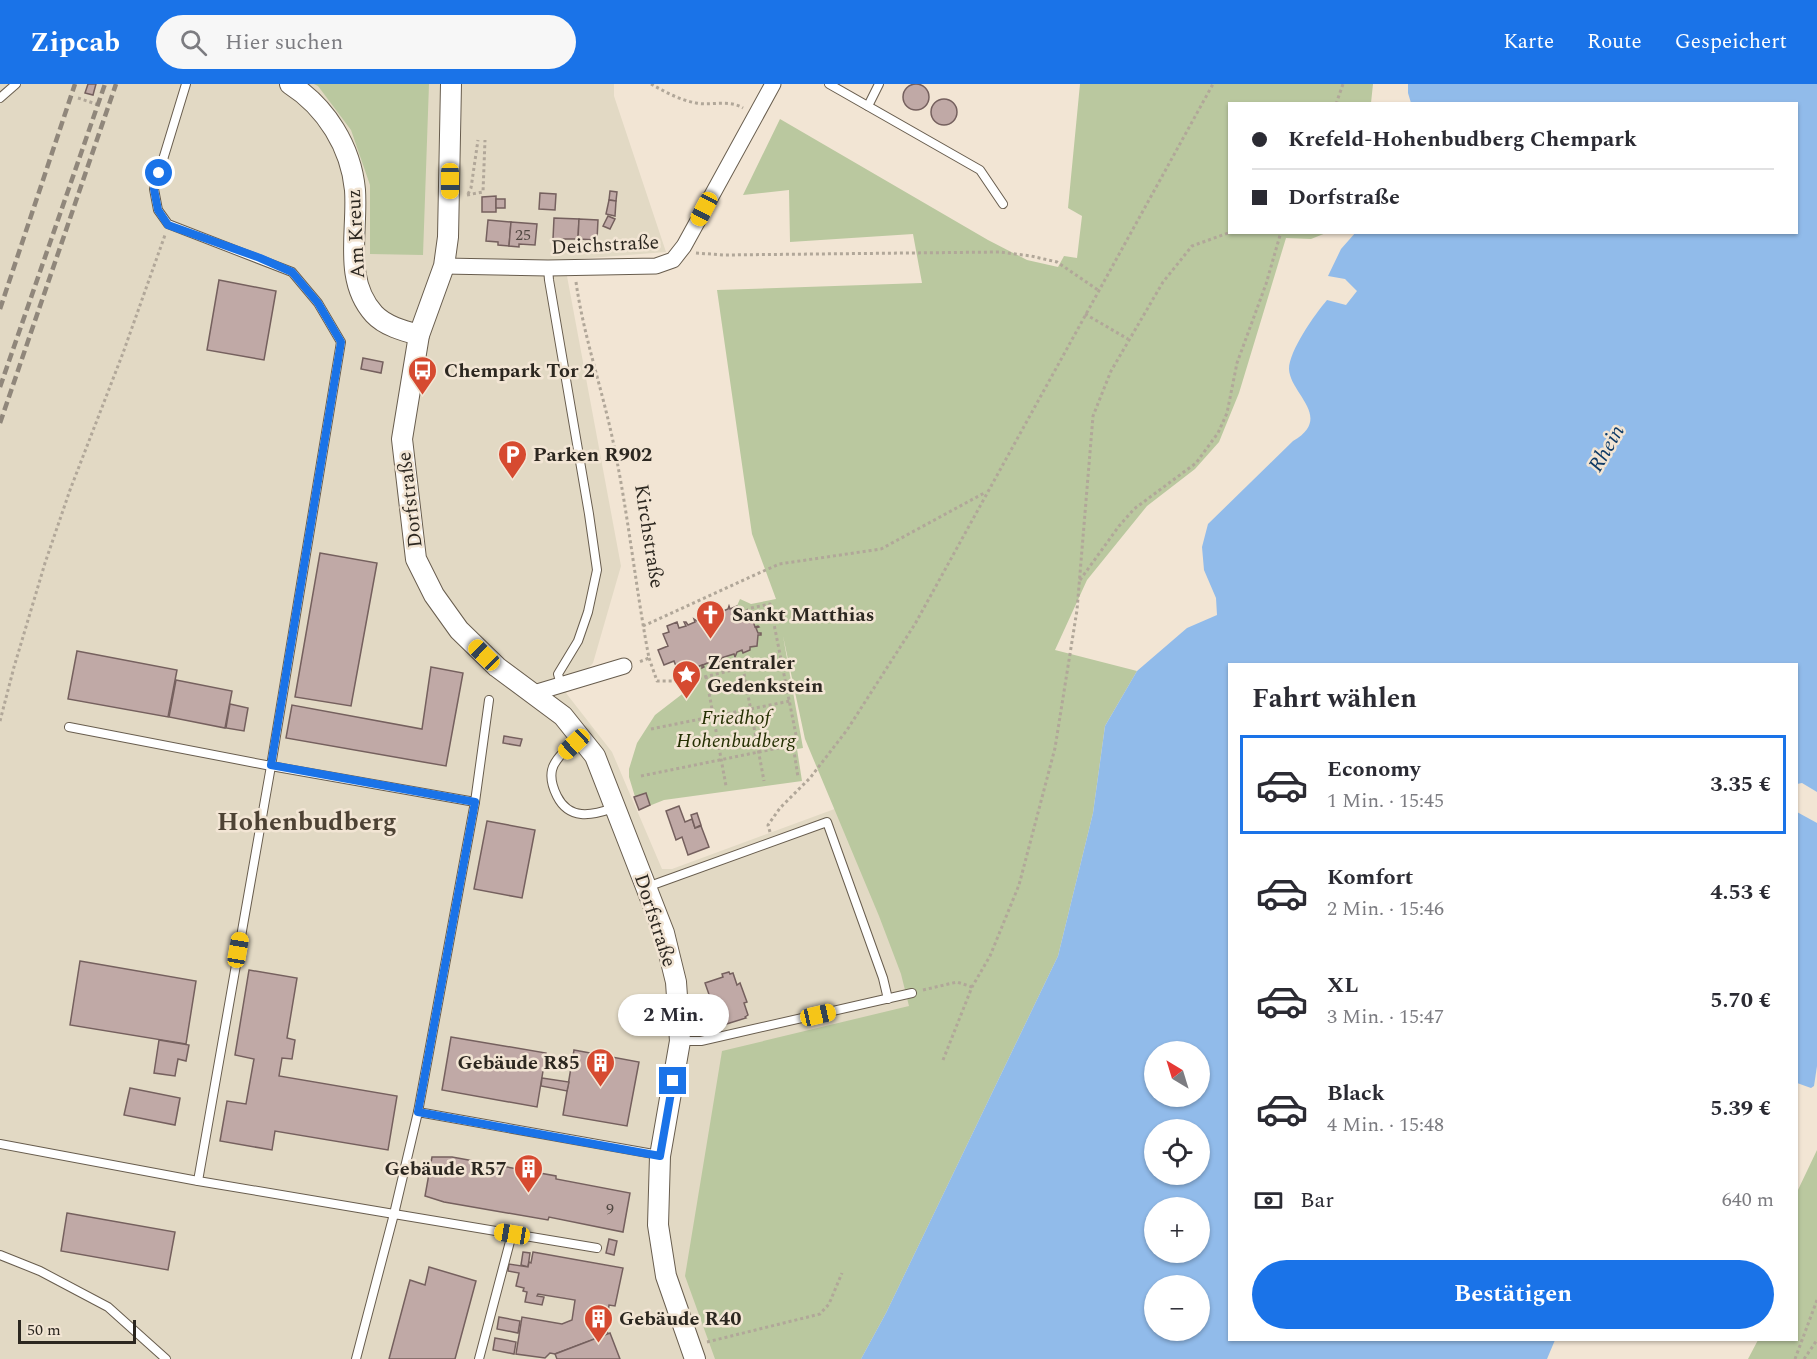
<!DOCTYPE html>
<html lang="de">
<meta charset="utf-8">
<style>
body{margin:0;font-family:Spectral,serif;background:#f7f7f7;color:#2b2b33;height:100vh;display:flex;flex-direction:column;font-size:22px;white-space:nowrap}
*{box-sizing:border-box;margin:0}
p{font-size:20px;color:#7c7c81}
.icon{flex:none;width:33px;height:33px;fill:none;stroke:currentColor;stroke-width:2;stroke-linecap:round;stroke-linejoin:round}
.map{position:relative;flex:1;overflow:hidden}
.panel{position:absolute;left:1228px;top:579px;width:570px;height:678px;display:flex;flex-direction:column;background:#fff;border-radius:0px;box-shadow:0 2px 4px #0004}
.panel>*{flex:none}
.hud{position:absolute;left:1228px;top:18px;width:570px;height:132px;border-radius:0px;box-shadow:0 2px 4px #0004;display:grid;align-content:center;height:132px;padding:0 24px;background:#fff}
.needle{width:39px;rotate:322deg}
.fabs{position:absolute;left:1144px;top:957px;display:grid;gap:12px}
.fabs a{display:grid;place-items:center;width:66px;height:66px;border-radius:50%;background:#fff;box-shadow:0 2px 4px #0004;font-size:30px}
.scale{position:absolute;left:18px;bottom:15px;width:118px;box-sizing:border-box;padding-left:6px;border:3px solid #2c2720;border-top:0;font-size:16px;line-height:21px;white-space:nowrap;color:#2c2720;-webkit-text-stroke:4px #f2e5d4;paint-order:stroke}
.end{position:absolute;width:27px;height:27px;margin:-14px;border:8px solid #1a73e8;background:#fff;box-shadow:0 0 0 3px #fff}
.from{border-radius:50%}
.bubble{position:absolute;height:42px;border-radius:21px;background:#fff;box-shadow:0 2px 4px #0004;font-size:20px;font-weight:700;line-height:42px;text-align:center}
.car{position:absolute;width:18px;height:36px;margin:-18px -9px;border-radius:8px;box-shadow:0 0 4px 2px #0007;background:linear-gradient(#f5c518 24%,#345 0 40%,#f5c518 0 76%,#345 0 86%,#f5c518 0)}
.hud b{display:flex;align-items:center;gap:21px;height:57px;font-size:22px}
.hud b+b{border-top:2px solid #e1e1e2}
.hud i{width:15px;height:15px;background:#2b2b33}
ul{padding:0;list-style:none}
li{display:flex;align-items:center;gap:18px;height:99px;margin:0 12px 9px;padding:0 12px;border:3px solid transparent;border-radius:0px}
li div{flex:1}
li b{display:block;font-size:22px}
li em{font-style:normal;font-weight:700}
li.selected{border-color:#1a73e8}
li>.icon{width:54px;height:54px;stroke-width:1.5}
h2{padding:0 24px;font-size:27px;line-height:72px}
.pay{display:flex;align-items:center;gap:15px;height:66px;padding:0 24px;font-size:22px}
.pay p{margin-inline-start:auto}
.primary-button{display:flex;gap:12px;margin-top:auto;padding:12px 24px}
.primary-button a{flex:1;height:69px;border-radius:36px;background:#1a73e8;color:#fff;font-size:24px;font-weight:700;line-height:69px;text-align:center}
header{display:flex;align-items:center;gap:36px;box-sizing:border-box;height:84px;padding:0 30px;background:#1a73e8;color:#fff}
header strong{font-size:28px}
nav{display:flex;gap:33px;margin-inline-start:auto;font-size:21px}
.search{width:420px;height:54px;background:#f7f7f7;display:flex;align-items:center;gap:15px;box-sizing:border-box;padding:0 21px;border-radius:33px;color:#7c7c81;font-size:22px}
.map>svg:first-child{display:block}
.industrial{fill:#e2d9c4}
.green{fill:#bac89f}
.water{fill:#91bbea;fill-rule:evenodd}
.building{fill:#c0a9a6;stroke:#75605e;stroke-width:1.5}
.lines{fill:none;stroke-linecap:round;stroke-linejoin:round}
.service-casing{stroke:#685d4e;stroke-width:10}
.minor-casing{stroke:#685d4e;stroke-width:17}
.tertiary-casing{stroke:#685d4e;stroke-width:22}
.path{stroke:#b1a799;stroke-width:3;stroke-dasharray:3 3;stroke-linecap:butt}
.service{stroke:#fff;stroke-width:8}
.minor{stroke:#fff;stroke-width:15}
.tertiary{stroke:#fff;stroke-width:20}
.rail{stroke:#90877b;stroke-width:4.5;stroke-dasharray:9 4.5;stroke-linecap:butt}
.route{stroke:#1a73e8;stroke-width:8}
.labels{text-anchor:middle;stroke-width:5;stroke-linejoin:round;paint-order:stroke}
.number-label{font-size:16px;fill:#514842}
.street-label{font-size:20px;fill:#2c2720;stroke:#f2e5d4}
.poi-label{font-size:20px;font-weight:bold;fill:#2c2720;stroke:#f2e5d4;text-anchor:start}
.park-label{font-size:20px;font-style:italic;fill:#242f02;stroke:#f2e5d4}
.water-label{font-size:21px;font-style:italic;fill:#0f3b66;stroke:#f2e5d4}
.district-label{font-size:26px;font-weight:bold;fill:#4d4234;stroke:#f2e5d4}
</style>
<header>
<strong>Zipcab</strong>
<div class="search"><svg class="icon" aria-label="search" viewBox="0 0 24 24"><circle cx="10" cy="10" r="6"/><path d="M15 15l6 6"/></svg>Hier suchen</div>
<nav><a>Karte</a><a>Route</a><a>Gespeichert</a></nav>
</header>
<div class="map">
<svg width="1817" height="1275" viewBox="0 0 1817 1275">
<rect width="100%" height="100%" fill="#f2e5d4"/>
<!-- industrial -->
<polygon class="industrial" points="0,0 614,0 614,12 666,168 564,176 621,482 593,579 566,609 612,668 662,785 672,785 840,723 974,907 815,1275 0,1275"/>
<!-- green -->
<g class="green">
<polygon points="314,0 429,0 423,171 370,170 370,101 351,46 318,2"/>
<polygon points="1080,0 1373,0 1371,19 1230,20 1230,148 1326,149 1311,155 1286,154 1239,309 1219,358 1195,385 1147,422 1087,496 1055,566 1137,587 1105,642 1093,729 1058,872 886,1229 861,1275 715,1275 685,1192 722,967 909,922 901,890 879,832 805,655 783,552 803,664 797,665 802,697 664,716 639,726 629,693 629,685 637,659 655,631 690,604 686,593 695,584 702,581 704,583 703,581 717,575 720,579 721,574 734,570 735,573 737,568 742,566 744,569 750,563 757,562 758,551 761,550 758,549 756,544 759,543 755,543 753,537 755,535 754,533 752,536 746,531 747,526 739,531 736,524 740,515 751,520 776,515 752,450 717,206 922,199 913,150 790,158 789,106 743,111 780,35 988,156 1027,176 1058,183 1064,172 1077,174 1082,132 1068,124"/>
<polygon points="1817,1066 1817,1275 1748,1275 1758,1256 1797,1256 1797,1108"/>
</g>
<!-- water -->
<g class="water">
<path d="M 1408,0 L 1817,0 L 1817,708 L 1802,699 L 1797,700 L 1797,580 L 1230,580 L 1230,1256 L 1555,1256 L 1547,1275 L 861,1275 L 886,1229 L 1058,872 L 1093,729 L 1105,642 L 1137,587 L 1187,544 L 1217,531 L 1216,514 L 1204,486 L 1202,463 L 1208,440 L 1293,357 C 1334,333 1290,310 1289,285 C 1289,267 1315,230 1327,216 L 1346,221 L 1357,207 L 1345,195 L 1328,192 L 1341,165 L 1356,148 L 1797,148 L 1797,20 L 1411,19 L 1408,9 ZM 1155,968 L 1200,968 L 1200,1012 L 1155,1012 ZM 1155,1046 L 1200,1046 L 1200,1090 L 1155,1090 ZM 1155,1124 L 1200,1124 L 1200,1168 L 1155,1168 ZM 1155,1202 L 1200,1202 L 1200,1246 L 1155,1246 Z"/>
<polygon points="1797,728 1817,739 1817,982 1814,1002 1811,1004 1797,999"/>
</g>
<!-- building -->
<g class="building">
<polygon points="88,0 96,0 93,11 85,9"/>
<circle cx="916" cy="13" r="13"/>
<circle cx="944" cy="28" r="13"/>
<polygon points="610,107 617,108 616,117 609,116"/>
<polygon points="540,109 556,110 555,126 539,125"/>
<polygon points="496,112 496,128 482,128 482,113"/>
<rect x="496" y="115" width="9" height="9"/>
<polygon points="609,116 616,117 615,132 606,130"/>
<polygon points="608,132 615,135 610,145 603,142"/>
<polygon points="554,134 579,135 578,155 553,155"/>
<polygon points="579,135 598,136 597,156 578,155"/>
<polygon points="488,136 511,138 509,162 498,161 498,158 486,157"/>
<polygon points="511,138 537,140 535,161 519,160 519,163 509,162"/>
<polygon points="219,196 276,207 264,276 207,266"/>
<polygon points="363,274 383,278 381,289 361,285"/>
<polygon points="320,469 377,479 351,622 295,613"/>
<polygon points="729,522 730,525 737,522 739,531 747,526 746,531 752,536 754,533 756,534 753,537 755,543 758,542 759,543 756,544 758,549 761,549 761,551 758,551 757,562 750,563 750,566 743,569 742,566 737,568 735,573 734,570 721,574 722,578 720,579 717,575 703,581 704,583 702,584 702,581 695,584 697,589 686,593 685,588 679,590 674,577 664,581 658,566 668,562 663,550 669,548 667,542 677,538 679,544 686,542 684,538 686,538 688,541 695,538 694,535 697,537 703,534 702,530 704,530 705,534 718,529 717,525 718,524 721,528 728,525"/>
<polygon points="77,567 177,586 168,633 68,615"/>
<polygon points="431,583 463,589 446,682 286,654 292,621 422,645"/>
<polygon points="176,596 232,607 225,644 169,633"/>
<polygon points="230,620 248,624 244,647 226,644"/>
<polygon points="504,652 522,655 520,662 503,659"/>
<polygon points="646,709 650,721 639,726 634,713"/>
<polygon points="679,722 685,738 692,735 695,744 701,742 709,763 688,771 682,753 676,756 666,727"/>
<polygon points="697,729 701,741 695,744 691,731"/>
<polygon points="487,737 535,746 522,814 474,805"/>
<polygon points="80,877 196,897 186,960 70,941"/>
<polygon points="249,886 297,894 287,954 295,956 292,975 282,974 279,992 397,1012 388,1066 275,1047 272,1066 220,1057 227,1017 246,1020 254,975 235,971"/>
<polygon points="729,888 730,890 733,889 737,901 740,899 747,918 744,919 748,931 745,933 746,934 720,942 705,899 723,893 722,890"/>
<polygon points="451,953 546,969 537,1023 442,1006"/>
<polygon points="159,956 189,961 186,977 178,975 175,992 154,989"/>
<polygon points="574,966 639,978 627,1042 563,1031"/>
<polygon points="542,994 569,998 567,1007 541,1002"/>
<polygon points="130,1004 180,1014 175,1041 124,1031"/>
<polygon points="432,1073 452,1073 556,1092 556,1095 630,1109 623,1148 549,1133 548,1136 444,1118 425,1112"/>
<polygon points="67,1129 175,1148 168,1186 61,1167"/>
<polygon points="609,1155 617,1157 614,1171 606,1169"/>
<polygon points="523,1168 530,1169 528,1183 521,1181"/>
<polygon points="533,1168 623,1184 615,1222 609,1221 606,1244 608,1250 555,1270 550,1269 545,1274 516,1270 522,1233 562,1240 572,1236 575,1216 538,1210 537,1212 544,1213 542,1221 525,1218 527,1208 523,1207 524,1204 516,1202 519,1189 508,1187 509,1180 528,1183 529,1178 531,1179"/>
<polygon points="429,1183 476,1197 455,1275 389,1275 410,1196 425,1201"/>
<polygon points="499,1233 520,1237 518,1249 497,1245"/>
<polygon points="610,1249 620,1275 557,1275 555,1270"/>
<polygon points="495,1254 516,1258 514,1270 493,1266"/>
</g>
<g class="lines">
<defs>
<g id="service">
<polyline points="829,0 980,86 1003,120"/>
<polyline points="0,14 16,0"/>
<polyline points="868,22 879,0"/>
<polyline points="548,184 549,196 589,430 597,486 588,528 578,557 558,590 561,601"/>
<polyline points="69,643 271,682 341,258 318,219 292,188 168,140 158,126 154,105 186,0"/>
<path d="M 580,655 C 570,662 555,673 552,686 C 550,695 553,704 557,712 C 569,736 591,732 613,724"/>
<polyline points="475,718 489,616"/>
<polyline points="647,803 827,738 883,894 888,915"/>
<polyline points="681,957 701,957 912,909"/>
<polyline points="0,1060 198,1097 394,1130 418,1028 659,1071"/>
<polyline points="198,1097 271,682 475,718 418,1028"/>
<polyline points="0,1171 40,1187 108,1223 166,1275"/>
<polyline points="356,1275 394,1130 597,1164"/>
<polyline points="479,1275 512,1150"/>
</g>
<g id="minor">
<polyline points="444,182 548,184 656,182 673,176 684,162 773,0"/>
<polyline points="534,609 624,582"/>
</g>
<g id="tertiary">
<path d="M 290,0 C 326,23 351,63 355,106 C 358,148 343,196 374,230 C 385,242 404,247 419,251"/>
<polyline points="451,0 448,153 444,182 419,251 402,355 416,475 434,511 459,546 497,583 563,632 595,672 664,849 676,898 680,957 660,1072 658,1141 666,1192 695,1275"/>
</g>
</defs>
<!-- service casing -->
<use href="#service" class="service-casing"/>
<!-- minor casing -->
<use href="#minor" class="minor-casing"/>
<!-- tertiary casing -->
<use href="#tertiary" class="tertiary-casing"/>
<!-- path -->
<g class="path">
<path d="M 651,0 C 665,8 680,16 696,19 C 712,22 728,15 743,24"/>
<polyline points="78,14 96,20"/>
<polyline points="1336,20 1343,0"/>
<polyline points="468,110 471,104 478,56"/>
<polyline points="467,111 483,108 485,56"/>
<polyline points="696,169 724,171 1000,168 1031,172 1057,178 1098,206"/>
<path d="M 576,198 C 584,255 604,310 615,367 C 629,436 636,506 649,574 L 639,578"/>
<polyline points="1085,230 1128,255"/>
<polyline points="1080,496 1119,442 1134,425 1196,379 1218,349 1227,329 1237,279 1266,200 1281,148"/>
<polyline points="751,524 770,520 797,656 793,661 798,693"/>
<polyline points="643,542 779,480 881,465 986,408"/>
<polyline points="649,574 657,597 688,597 781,574"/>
<polyline points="743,584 764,697"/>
<polyline points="706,592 726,702"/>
<polyline points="0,637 14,583 45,479 70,406 123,269 165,151"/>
<polyline points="651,645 790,617"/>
<polyline points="641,692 793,661"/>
<polyline points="770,748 768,741 780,724 810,694 847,646 915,540 1213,0"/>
<polyline points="923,906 957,898 972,903"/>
<polyline points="943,976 972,903 990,872 1019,801 1055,664 1077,526 1093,332 1111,287 1163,198 1192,162 1231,148"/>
<polyline points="707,1258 820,1230 829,1220 842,1189"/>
<polyline points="1795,1275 1817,1216"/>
<polyline points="1804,1275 1817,1256"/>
</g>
<!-- service -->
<use href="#service" class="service"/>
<!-- minor -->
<use href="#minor" class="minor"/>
<!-- tertiary -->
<use href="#tertiary" class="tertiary"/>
<!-- rail -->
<g class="rail">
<polyline points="0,225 75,0"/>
<polyline points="0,303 105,0"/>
<polyline points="0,339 116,0"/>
</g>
</g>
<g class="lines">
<!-- route -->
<polyline class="route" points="159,89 154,105 158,126 168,141 260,174 292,188 318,219 341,258 271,681 475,718 418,1028 660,1072 673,997"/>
</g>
<!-- icons -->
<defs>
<symbol id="bus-pin" viewBox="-11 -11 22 30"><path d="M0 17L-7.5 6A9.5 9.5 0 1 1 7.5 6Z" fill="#d64a30" stroke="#f2e5d4"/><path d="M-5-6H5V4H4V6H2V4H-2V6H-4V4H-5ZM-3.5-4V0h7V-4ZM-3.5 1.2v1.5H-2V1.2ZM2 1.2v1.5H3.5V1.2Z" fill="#fff"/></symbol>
<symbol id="parking-pin" viewBox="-11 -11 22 30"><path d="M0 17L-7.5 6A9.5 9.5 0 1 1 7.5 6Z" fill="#d64a30" stroke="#f2e5d4"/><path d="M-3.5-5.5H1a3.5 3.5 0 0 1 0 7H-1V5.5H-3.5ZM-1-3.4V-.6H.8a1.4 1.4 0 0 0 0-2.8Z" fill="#fff"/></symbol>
<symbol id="church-pin" viewBox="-11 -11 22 30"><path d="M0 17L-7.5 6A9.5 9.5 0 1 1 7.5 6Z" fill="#d64a30" stroke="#f2e5d4"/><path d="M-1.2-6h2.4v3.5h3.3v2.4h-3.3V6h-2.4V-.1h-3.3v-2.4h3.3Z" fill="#fff"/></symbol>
<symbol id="sight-pin" viewBox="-11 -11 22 30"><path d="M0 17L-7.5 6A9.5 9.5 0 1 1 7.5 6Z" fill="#d64a30" stroke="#f2e5d4"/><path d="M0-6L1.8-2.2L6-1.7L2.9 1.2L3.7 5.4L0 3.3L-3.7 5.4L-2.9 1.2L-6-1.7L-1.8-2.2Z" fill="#fff"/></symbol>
<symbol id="building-pin" viewBox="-11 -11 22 30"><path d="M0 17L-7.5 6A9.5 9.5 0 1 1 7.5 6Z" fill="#d64a30" stroke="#f2e5d4"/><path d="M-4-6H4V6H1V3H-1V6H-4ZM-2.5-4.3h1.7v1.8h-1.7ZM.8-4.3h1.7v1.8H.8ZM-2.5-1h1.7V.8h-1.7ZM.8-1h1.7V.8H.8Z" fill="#fff"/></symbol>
</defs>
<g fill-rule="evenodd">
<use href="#bus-pin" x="406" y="270" width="33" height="45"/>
<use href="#parking-pin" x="496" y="354" width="33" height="45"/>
<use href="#church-pin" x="694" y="514" width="33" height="45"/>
<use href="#sight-pin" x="670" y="574" width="33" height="45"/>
<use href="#building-pin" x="584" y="962" width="33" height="45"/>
<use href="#building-pin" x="512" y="1068" width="33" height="45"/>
<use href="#building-pin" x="582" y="1218" width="33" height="45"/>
</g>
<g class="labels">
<!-- number labels -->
<g class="number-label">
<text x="523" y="156">25</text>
<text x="610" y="1130">9</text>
</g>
<!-- street labels -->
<g class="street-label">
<text transform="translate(355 150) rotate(-93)" y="7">Am Kreuz</text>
<text transform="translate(605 160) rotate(-3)" y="7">Deichstraße</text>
<text transform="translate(409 416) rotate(-97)" y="7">Dorfstraße</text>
<text transform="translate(650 452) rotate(81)" y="7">Kirchstraße</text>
<text transform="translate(656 836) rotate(72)" y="7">Dorfstraße</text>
</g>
<!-- poi labels -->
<g class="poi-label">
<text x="444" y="293">Chempark Tor 2</text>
<text x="533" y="377">Parken R902</text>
<text x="732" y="537">Sankt Matthias</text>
<text x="707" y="585">Zentraler<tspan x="707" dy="23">Gedenkstein</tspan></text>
<text x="580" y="985" text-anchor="end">Gebäude R85</text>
<text x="507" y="1091" text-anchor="end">Gebäude R57</text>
<text x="619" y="1241">Gebäude R40</text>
</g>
<!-- park labels -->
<g class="park-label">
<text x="736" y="640">Friedhof<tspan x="736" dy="23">Hohenbudberg</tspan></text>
</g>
<!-- water labels -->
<g class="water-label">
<text transform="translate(1606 364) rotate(-60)" y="7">Rhein</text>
</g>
<!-- district labels -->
<g class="district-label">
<text x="307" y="746">Hohenbudberg</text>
</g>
</g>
</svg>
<div class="fabs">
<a><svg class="needle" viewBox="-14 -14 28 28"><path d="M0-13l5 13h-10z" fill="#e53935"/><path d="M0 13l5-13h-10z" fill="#7c7c81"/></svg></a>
<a><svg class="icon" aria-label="locate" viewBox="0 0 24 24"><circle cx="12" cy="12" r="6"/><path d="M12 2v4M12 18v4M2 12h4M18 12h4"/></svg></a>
<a>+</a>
<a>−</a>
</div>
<div class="scale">50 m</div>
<i class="end from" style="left:159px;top:89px"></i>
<i class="end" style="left:673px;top:997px"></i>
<div class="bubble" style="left:618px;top:910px;width:111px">2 Min.</div>
<i class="car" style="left:450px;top:97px;rotate:180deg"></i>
<i class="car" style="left:704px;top:125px;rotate:208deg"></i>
<i class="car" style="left:484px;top:571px;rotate:314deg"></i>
<i class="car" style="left:574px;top:660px;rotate:227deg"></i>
<i class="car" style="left:238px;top:866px;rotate:10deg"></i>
<i class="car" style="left:818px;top:931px;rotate:77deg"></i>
<i class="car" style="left:512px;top:1150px;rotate:279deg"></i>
<div class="hud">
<b><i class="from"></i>Krefeld-Hohenbudberg Chempark</b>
<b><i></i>Dorfstraße</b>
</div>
<section class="panel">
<h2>Fahrt wählen</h2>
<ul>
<li class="selected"><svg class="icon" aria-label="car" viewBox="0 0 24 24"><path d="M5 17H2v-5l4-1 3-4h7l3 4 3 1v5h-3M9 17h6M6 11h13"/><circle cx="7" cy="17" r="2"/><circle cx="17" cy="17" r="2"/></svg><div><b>Economy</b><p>1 Min. · 15:45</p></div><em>3.35 €</em></li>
<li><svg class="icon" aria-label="car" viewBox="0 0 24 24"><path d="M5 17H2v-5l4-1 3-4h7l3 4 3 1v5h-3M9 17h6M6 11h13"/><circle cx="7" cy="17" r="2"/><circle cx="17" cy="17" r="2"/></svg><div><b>Komfort</b><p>2 Min. · 15:46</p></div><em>4.53 €</em></li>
<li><svg class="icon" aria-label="car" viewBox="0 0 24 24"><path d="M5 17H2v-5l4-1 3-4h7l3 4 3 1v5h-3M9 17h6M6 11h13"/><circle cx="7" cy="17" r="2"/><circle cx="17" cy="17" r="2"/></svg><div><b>XL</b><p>3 Min. · 15:47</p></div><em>5.70 €</em></li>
<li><svg class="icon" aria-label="car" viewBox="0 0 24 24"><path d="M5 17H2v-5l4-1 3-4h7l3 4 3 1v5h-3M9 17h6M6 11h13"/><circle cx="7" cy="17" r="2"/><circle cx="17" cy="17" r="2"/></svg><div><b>Black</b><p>4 Min. · 15:48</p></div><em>5.39 €</em></li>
</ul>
<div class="pay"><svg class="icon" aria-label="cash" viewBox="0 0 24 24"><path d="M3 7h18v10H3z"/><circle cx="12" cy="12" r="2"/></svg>Bar<p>640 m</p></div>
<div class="primary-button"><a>Bestätigen</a></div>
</section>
</div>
